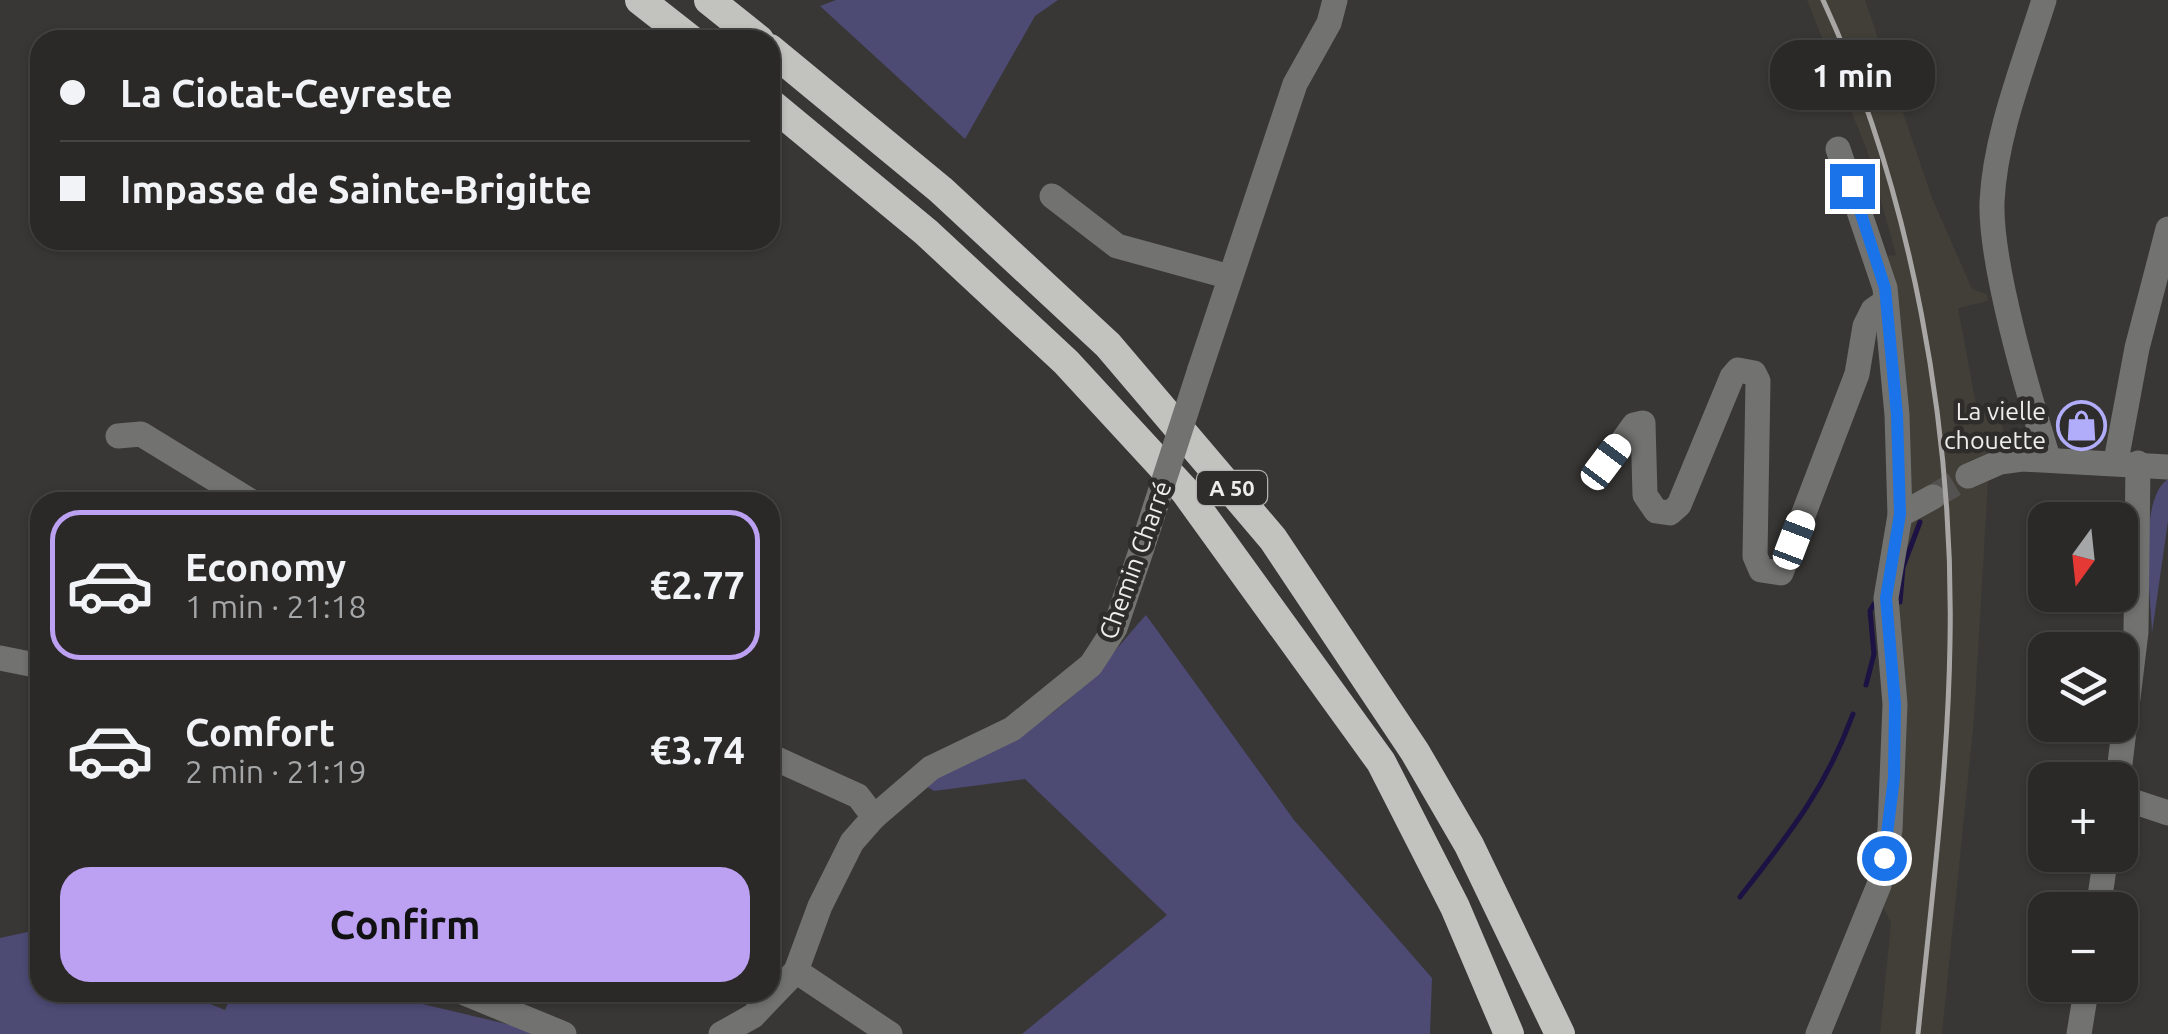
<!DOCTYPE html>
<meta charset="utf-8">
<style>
body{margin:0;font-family:Ubuntu,sans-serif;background:#363534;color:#f1f3f6;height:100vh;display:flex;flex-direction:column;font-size:38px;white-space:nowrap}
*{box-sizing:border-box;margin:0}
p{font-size:32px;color:#a5a6a8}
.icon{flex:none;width:55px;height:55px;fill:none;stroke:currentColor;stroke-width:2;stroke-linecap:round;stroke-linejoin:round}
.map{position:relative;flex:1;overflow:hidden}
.drawer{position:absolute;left:30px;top:492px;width:750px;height:510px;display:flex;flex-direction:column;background:#2a2928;border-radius:30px;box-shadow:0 2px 8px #0004,0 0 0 2px #464545}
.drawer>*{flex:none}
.guide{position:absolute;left:30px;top:30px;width:750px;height:220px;border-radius:30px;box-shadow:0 2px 8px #0004,0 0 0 2px #464545;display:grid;align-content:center;height:220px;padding:0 30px;background:#2a2928}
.needle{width:65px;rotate:195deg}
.tools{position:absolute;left:2028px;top:502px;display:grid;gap:20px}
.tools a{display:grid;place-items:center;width:110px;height:110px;border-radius:20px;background:#2a2928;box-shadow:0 2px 8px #0004,0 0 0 2px #464545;font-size:50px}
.end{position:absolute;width:45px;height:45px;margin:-22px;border:12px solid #1a73e8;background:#fff;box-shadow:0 0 0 5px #fff}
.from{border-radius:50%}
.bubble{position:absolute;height:70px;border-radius:30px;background:#2a2928;box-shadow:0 2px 8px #0004,0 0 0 2px #464545;font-size:32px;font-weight:700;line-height:70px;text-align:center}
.car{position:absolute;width:30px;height:60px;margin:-30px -15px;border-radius:12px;box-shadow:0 0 8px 2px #0007;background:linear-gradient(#fff 24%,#345 0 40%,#fff 0 76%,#345 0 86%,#fff 0)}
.guide b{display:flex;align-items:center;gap:35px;height:95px;font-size:38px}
.guide b+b{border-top:2px solid #464545}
.guide i{width:25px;height:25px;background:#f1f3f6}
ul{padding:18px 0 0;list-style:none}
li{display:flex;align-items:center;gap:30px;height:150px;margin:0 20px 15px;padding:0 10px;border:5px solid transparent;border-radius:30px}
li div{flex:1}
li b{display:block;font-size:38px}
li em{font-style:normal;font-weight:700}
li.on{border-color:#bca0f2}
li>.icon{width:90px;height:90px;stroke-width:1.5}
.primary-button{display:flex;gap:20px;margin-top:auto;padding:20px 30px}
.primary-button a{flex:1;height:115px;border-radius:30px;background:#bca0f2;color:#111;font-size:40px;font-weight:700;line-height:115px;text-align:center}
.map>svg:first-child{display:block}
.built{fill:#413f37}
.green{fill:#4d4a74}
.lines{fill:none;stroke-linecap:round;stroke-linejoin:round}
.stream{stroke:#1c1243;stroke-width:5}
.minor-tunnel{stroke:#535250;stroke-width:25;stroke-dasharray:25 12;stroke-linecap:butt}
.minor{stroke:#727270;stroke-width:25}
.highway{stroke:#c2c2bf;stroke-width:30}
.rail{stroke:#a8a7a6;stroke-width:5}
.minor-bridge{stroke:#727270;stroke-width:25}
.route{stroke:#1a73e8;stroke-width:12}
.labels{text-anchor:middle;stroke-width:9;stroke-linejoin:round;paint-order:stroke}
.shield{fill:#2e2d2b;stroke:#b4b3b2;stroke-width:2.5}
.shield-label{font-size:22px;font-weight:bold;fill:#eeedec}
.poi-label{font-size:25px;fill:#eeedec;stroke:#2e2d2b;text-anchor:end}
.street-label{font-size:25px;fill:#eeedec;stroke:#2e2d2b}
</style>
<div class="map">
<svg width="2168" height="1034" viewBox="0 0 2168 1034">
<rect width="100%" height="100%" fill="#383735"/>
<!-- built -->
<polygon class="built" points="1807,0 1865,0 1932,198 1972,289 1987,294 1988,301 1958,308 1977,410 1999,406 2004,437 1992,455 1988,481 1974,719 1942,1034 1880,1034 1891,923 1881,903 1900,808 1881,256 1896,255 1868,153"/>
<!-- green -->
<g class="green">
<polygon points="836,0 1058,0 1035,16 965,139 820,6"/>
<path d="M 2168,479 L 2168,521 L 2152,633 C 2151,598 2137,500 2168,479 Z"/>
<path d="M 1146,615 L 1294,820 L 1432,978 L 1430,1034 L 1022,1034 L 1167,915 L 1025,779 L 934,791 L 926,786 C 961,761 999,747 1035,725 C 1080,697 1111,654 1146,615 Z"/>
<polygon points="32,931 40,934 40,992 183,993 225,1010 232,993 376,993 515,1026 533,1034 0,1034 0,938"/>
</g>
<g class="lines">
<!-- stream -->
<g class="stream">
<polyline points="1900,602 1903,567 1920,522"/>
<polyline points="1866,685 1874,654 1870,611 1874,604"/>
<path d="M 1740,897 C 1789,834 1825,790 1853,714"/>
</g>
<!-- minor-tunnel -->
<polyline class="minor-tunnel" points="1933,497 1968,476"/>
<!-- minor -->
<g class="minor">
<path d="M 2044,0 C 2024,64 1995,135 1992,202 C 1990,265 2029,395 2048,458"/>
<polyline points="1838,149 1885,288 1897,415 1900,515"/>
<polyline points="1052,196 1117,246 1230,277"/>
<polyline points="1200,369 1295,84 1329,23 1335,0"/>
<polyline points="118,436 141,434 252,502"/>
<polyline points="2116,461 2137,348 2168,229"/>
<polyline points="1603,468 1634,425 1643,423 1645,495 1656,511 1670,513 1679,505 1732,377 1738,370 1754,373 1758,381 1755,556 1761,570 1781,573 1857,374 1865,326 1873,310 1886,301"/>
<polyline points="1968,476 2000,462 2022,459 2168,467"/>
<polyline points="0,658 40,666"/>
<polyline points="770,756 858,796 874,817"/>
<polyline points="2118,780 2136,632 2138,463"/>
<polyline points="2120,797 2168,813"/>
<polyline points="2098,910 2106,855"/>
<polyline points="796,971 890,1034"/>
<polyline points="462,992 564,1034"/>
<polyline points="721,1034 753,1016 796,971 820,906 852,842 874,817 931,768 1012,729 1091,665 1115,628 1142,548"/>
<polyline points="1818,1034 1879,885 1890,830 1895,704 1886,598 1900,515 1933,497"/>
<polyline points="2079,1034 2087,985"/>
</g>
<!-- highway -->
<g class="highway">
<polyline points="640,0 691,40"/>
<polyline points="709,0 759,40"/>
<polyline points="770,49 941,190 1108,345 1273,539 1415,752 1469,845 1560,1034"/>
<polyline points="770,103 926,232 1066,362 1185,491 1381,762 1455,907 1509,1034"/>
</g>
<!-- rail -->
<path class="rail" d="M 1823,0 C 1912,193 1954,430 1950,642 C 1948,773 1931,904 1918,1034"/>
<!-- minor-bridge -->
<polyline class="minor-bridge" points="1142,548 1200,369"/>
</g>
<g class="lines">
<!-- route -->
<polyline class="route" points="1852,186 1885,288 1897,415 1900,514 1886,598 1895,704 1894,778 1884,858"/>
</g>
<!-- icons -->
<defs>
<symbol id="shop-ring" viewBox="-11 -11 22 22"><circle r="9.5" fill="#2e2d2b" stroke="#b1adfa" stroke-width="1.5"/><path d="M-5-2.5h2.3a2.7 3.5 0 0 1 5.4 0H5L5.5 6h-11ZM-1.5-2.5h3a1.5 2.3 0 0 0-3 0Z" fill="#b1adfa"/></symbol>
</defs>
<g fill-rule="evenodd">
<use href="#shop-ring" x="2054" y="398" width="55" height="55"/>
</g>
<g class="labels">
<!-- shield labels -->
<rect class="shield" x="1197" y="471" width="70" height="34" rx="8"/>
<g class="shield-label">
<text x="1232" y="496">A 50</text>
</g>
<!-- poi labels -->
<g class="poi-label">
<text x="2046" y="420">La vielle<tspan x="2046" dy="29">chouette</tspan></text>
</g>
<!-- street labels -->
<g class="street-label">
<text transform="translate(1135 560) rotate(-70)" y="9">Chemin Charré</text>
</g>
</g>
</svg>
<div class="tools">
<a><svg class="needle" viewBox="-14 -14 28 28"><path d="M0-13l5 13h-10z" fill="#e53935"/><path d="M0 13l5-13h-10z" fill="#a5a6a8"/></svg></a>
<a><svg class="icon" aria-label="layers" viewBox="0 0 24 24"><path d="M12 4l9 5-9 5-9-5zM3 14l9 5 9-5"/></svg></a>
<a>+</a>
<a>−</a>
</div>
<i class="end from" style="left:1884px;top:858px"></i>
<i class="end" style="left:1852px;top:186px"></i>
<div class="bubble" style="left:1770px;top:40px;width:165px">1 min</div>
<i class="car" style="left:1606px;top:462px;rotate:37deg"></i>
<i class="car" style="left:1794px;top:540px;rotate:21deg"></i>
<div class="guide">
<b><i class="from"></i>La Ciotat-Ceyreste</b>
<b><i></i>Impasse de Sainte-Brigitte</b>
</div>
<section class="drawer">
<ul>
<li class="on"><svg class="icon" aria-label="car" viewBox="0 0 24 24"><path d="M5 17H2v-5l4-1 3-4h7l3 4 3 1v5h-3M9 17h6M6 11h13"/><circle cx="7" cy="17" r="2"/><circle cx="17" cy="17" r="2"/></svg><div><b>Economy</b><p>1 min · 21:18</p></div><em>€2.77</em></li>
<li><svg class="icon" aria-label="car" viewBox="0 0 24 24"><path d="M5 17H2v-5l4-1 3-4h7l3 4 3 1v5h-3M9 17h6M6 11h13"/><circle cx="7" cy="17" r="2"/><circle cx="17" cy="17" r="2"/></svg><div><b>Comfort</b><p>2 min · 21:19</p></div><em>€3.74</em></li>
</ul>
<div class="primary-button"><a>Confirm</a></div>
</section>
</div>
